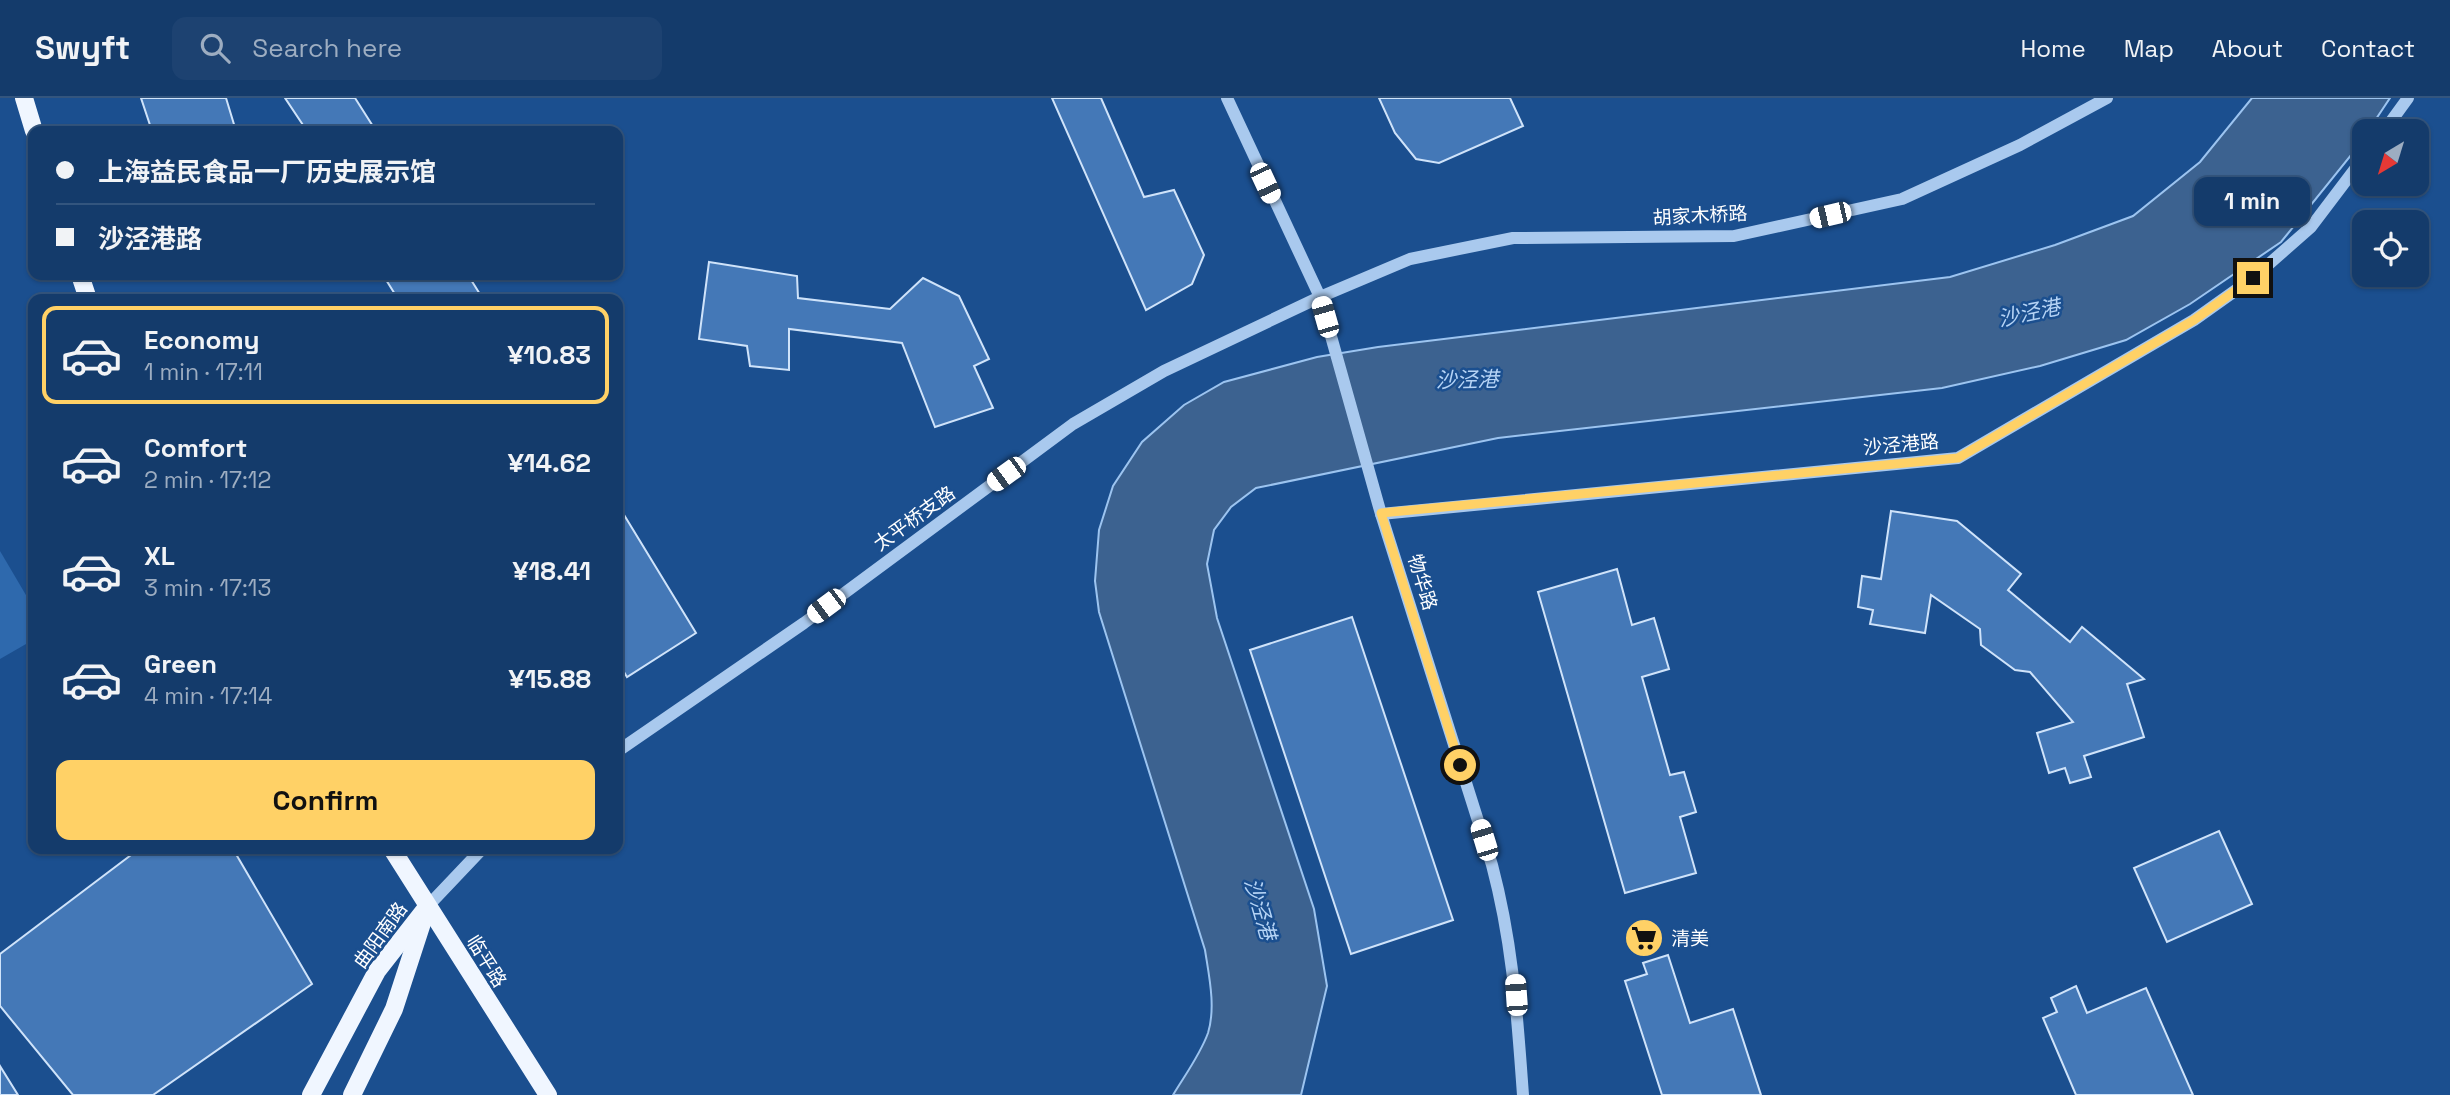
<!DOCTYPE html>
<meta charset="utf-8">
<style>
body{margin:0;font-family:"Space Grotesk","Noto Sans SC",sans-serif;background:#1d4271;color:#f1f3f6;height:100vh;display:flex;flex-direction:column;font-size:26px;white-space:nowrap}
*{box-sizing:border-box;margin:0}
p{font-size:23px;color:#9dadc1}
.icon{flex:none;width:38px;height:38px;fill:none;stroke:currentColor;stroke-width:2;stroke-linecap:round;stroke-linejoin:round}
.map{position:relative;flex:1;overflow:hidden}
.side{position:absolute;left:28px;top:196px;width:595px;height:560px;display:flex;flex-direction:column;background:#143b6b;border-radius:14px;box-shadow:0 2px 5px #0004,0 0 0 2px #33557e}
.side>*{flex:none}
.top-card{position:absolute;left:28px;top:28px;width:595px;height:154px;border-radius:14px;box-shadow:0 2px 5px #0004,0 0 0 2px #33557e;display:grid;align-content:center;height:154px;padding:0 28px;background:#143b6b}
.needle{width:46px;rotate:218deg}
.tools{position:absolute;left:2352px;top:21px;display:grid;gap:14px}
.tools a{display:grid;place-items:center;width:77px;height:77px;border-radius:14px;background:#143b6b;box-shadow:0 2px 5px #0004,0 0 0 2px #33557e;font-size:35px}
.end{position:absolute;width:32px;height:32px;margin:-16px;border:9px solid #ffd166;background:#111;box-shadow:0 0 0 4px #111}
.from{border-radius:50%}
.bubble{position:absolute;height:49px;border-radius:14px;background:#143b6b;box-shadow:0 2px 5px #0004,0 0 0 2px #33557e;font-size:23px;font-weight:800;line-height:49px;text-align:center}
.car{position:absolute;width:21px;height:42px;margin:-21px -10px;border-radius:9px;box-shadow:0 0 5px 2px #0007;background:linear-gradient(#fff 24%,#345 0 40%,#fff 0 76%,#345 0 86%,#fff 0)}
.top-card b{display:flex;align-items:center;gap:24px;height:66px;font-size:26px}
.top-card b+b{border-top:2px solid #33557e}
.top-card i{width:18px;height:18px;background:#f1f3f6}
ul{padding:12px 0 0;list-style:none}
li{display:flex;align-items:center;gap:21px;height:98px;margin:0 14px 10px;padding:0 14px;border:4px solid transparent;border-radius:14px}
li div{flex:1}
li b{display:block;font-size:26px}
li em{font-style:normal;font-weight:800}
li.selected{border-color:#ffd166}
li>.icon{width:63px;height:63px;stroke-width:1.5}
.action{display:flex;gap:14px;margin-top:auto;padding:14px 28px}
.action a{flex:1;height:80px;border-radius:14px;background:#ffd166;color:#111;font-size:28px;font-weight:800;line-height:80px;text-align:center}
header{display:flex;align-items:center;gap:42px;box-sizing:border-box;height:98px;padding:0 35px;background:#143b6b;border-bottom:2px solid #33557e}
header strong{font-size:33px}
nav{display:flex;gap:38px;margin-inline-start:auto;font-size:24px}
.search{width:490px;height:63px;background:#1d4271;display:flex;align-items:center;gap:18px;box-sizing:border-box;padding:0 24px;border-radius:14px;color:#9dadc1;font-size:26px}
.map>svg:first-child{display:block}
.green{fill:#2e69ad}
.water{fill:#3c6290;stroke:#9cc4f0;stroke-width:2}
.building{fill:#4478b7;stroke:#cfe3fa;stroke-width:2}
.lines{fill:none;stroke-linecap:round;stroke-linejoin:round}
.minor{stroke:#a9c9ee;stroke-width:12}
.major{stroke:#f0f6ff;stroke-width:18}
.route{stroke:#ffd166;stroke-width:9}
.labels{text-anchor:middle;stroke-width:5;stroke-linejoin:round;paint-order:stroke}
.street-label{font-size:19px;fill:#fff;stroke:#1b4f8f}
.poi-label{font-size:19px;fill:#fff;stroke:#1b4f8f;text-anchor:start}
.water-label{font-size:21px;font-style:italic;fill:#b5d3f5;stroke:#1b4f8f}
</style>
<header>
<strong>Swyft</strong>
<div class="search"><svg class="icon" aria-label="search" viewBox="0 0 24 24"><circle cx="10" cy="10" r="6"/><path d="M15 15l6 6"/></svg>Search here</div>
<nav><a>Home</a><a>Map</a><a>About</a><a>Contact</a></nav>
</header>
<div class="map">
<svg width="2450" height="997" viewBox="0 0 2450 997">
<rect width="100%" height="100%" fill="#1b4f8f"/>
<!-- green -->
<polygon class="green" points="0,453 33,509 33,542 0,561"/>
<!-- water -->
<path class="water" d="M 2252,0 L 2390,0 L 2368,33 L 2364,33 L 2360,46 L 2281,144 L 2190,206 L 2126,242 L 2040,268 L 1942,290 L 1498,340 L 1256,390 L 1231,409 L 1214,432 L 1207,466 L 1217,520 L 1314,811 L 1327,888 L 1301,997 L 1173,997 C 1185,977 1200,957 1208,935 C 1216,909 1209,878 1205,852 L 1099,514 L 1095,483 L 1099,432 L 1113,388 L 1142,344 L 1184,307 L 1224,284 L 1317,259 L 1378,249 L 1950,179 L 2055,147 L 2133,118 L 2200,64 Z"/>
<!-- building -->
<g class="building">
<polygon points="141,0 226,0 236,33 152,33"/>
<polygon points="285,0 355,0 376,33 307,33"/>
<polygon points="1052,0 1101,0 1144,99 1174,92 1204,157 1192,186 1146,212"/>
<polygon points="1379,0 1510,0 1523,28 1439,65 1416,61 1395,35"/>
<polygon points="709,164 797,178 798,200 890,211 923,180 959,198 989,261 974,268 993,310 935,329 902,245 789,231 789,272 750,268 747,248 699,241"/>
<polygon points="383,177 468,177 483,201 398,201"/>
<polygon points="618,407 696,535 627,579 618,564"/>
<polygon points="1891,413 1957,423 2021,476 2008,492 2070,544 2082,529 2144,581 2127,586 2144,639 2084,658 2091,679 2070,685 2065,670 2049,675 2037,635 2073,624 2030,574 2015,572 1981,547 1980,531 1931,497 1925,535 1870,526 1873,512 1858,509 1862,478 1881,481"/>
<polygon points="1617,471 1632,527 1654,520 1669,571 1642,579 1670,677 1684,674 1696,714 1680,719 1696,775 1625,795 1538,494"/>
<polygon points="1352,519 1453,822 1351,856 1250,552"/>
<polygon points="2219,733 2252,806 2167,844 2134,770"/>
<polygon points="139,751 233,751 312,886 153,997 73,997 0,908 0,856"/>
<polygon points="1668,857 1690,925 1733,911 1761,997 1662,997 1625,883 1647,876 1643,865"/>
<polygon points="2076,888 2087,915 2146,890 2193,997 2076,997 2043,920 2057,914 2051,900"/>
<polygon points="0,968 18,997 0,997"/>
</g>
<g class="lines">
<!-- minor -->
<g class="minor">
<path d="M 1227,0 L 1320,199 L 1381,416 L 1492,767 C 1513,846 1517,916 1523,997"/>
<polyline points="2384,33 2408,0"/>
<polyline points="1381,416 1958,360 2194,222 2253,180 2311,129 2364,59"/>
<polyline points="618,653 804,525 1073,326 1164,273 1320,199 1410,161 1513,140 1734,138 1902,101 2020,47 2107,0"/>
<polyline points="427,809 482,751"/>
</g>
<!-- major -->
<g class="major">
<polyline points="24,0 34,33"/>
<polyline points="80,177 88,201"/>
<polyline points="392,751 548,997"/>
<polyline points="311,997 377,873 427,809"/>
<polyline points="352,997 394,911 423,822"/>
</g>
</g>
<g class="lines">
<!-- route -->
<polyline class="route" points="1460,667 1381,415 1958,360 2194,222 2253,180"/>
</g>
<!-- icons -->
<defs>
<symbol id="supermarket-disc" viewBox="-11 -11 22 22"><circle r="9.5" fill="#ffd166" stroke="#1b4f8f"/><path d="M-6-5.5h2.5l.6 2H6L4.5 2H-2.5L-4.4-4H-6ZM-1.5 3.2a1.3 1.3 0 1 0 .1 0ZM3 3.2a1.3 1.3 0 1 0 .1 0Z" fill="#111"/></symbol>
</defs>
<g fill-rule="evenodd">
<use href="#supermarket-disc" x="1622" y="818" width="44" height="44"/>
</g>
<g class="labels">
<!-- street labels -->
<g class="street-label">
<text transform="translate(1700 117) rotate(-3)" y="7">胡家木桥路</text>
<text transform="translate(1901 346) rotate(-5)" y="7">沙泾港路</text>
<text transform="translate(914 420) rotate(-36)" y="7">太平桥支路</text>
<text transform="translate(1423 484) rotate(73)" y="7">物华路</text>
<text transform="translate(380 837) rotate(-54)" y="7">曲阳南路</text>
<text transform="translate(487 863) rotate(58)" y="7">临平路</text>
</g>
<!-- poi labels -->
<g class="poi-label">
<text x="1671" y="847">清美</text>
</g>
<!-- water labels -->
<g class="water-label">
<text transform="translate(2029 215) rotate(-12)" y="7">沙泾港</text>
<text transform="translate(1467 282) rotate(-1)" y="7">沙泾港</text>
<text transform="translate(1260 811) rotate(74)" y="7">沙泾港</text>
</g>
</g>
</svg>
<div class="tools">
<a><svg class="needle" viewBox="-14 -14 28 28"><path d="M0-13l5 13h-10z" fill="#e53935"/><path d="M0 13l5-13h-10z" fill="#9dadc1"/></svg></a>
<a><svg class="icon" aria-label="locate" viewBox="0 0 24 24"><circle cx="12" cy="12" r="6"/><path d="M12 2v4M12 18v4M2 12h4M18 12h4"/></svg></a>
</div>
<i class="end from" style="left:1460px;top:667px"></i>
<i class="end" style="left:2253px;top:180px"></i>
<div class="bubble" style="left:2194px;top:79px;width:116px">1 min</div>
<i class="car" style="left:1265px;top:85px;rotate:155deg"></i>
<i class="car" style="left:1830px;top:117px;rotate:257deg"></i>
<i class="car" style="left:1325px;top:219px;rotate:344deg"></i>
<i class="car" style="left:1006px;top:376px;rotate:234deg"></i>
<i class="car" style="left:826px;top:508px;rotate:233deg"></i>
<i class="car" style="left:1484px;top:742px;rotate:343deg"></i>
<i class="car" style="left:1516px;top:897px;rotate:356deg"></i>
<div class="top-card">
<b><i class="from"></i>上海益民食品一厂历史展示馆</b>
<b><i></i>沙泾港路</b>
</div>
<section class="side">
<ul>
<li class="selected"><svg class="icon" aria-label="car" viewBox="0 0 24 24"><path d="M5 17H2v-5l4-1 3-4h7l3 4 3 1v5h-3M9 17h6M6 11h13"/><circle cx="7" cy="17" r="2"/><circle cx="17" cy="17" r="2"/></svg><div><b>Economy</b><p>1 min · 17:11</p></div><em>¥10.83</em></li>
<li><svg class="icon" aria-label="car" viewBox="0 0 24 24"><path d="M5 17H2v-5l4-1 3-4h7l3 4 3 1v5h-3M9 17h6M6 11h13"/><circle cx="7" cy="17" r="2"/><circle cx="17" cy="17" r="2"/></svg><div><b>Comfort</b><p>2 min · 17:12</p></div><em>¥14.62</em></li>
<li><svg class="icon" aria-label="car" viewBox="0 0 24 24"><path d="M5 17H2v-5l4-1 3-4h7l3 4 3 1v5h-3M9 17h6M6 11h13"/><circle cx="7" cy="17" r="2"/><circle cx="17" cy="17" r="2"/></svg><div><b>XL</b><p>3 min · 17:13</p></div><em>¥18.41</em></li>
<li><svg class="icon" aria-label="car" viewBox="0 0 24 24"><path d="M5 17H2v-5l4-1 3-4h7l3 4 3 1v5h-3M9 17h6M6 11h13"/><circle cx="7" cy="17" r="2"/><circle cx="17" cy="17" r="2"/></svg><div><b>Green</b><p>4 min · 17:14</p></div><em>¥15.88</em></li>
</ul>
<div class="action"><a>Confirm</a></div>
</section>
</div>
